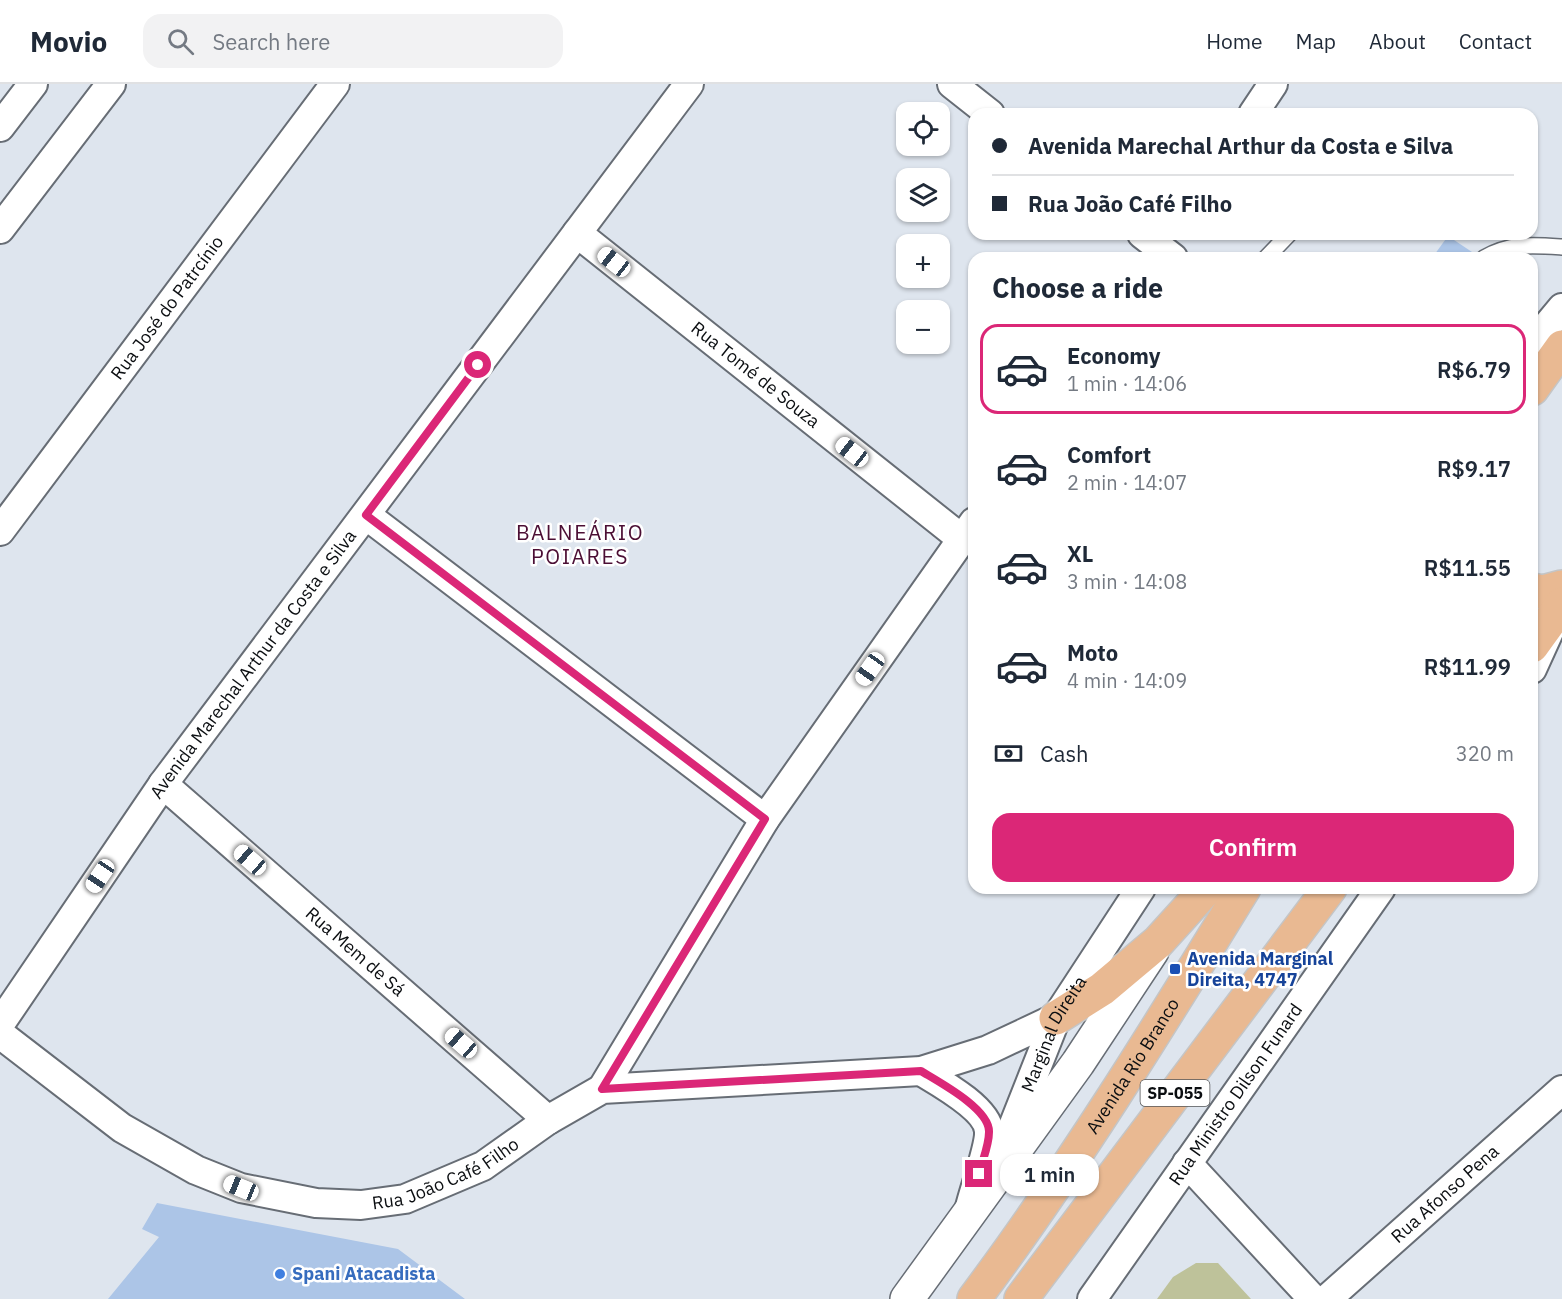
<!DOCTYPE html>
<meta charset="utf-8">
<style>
body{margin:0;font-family:"IBM Plex Sans",sans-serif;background:#f2f2f3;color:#1f2937;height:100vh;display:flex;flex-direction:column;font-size:22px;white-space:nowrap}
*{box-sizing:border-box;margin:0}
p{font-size:20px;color:#747a83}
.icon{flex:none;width:33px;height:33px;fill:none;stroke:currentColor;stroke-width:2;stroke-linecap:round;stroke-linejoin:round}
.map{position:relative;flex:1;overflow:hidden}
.details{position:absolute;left:968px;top:168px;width:570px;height:642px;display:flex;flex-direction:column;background:#fff;border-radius:18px;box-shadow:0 2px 4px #0004}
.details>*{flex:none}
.top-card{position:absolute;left:968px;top:24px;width:570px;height:132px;border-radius:18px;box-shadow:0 2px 4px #0004;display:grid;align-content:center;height:132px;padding:0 24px;background:#fff}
.buttons{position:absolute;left:896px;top:18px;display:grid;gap:12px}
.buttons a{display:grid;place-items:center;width:54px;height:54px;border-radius:12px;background:#fff;box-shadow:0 2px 4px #0004;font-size:30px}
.end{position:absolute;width:27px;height:27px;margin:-14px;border:8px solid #db2777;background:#fff;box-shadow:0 0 0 3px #fff}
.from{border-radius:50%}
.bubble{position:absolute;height:42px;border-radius:18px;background:#fff;box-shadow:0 2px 4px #0004;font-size:20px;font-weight:600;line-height:42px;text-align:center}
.car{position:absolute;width:18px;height:36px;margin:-18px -9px;border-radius:8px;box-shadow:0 0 4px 2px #0007;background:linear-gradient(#fff 24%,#345 0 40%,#fff 0 76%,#345 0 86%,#fff 0)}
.top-card b{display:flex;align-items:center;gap:21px;height:57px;font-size:22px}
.top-card b+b{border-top:2px solid #e0e1e3}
.top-card i{width:15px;height:15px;background:#1f2937}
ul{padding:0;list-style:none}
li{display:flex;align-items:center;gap:18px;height:90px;margin:0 12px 9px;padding:0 12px;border:3px solid transparent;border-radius:18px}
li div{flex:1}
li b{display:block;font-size:22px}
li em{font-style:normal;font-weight:600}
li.selected{border-color:#db2777}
li>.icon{width:54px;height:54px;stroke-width:1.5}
h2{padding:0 24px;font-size:27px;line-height:72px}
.pay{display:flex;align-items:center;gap:15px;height:66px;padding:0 24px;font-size:22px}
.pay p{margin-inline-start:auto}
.button{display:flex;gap:12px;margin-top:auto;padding:12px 24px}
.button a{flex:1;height:69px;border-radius:18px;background:#db2777;color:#fff;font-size:24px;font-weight:600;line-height:69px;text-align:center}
header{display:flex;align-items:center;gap:36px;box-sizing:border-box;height:84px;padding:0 30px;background:#fff;border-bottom:2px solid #e0e1e3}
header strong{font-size:28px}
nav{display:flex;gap:33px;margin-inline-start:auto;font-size:21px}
.search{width:420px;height:54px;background:#f2f2f3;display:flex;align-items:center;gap:15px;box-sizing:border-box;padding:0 21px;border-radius:18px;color:#747a83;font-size:22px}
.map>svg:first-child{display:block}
.green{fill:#bec29a}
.building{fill:#acc5e7}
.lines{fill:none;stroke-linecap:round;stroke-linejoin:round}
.lane-casing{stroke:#676d75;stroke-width:18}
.street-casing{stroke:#676d75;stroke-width:32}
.secondary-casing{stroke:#676d75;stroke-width:36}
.primary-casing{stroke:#c4c5c6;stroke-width:36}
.lane{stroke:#fff;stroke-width:15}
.street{stroke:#fff;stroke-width:28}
.secondary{stroke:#fff;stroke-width:33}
.primary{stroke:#e9b992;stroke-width:33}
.route{stroke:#db2777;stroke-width:8}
.transit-dot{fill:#1a4fb4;stroke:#fff;stroke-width:2}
.shop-dot{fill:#3f7fe0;stroke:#fff;stroke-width:2}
.labels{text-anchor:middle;stroke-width:5;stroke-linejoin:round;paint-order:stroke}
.shield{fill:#fff;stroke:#545658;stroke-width:1.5}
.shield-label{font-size:16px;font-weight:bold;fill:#0b0e11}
.street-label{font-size:18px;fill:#0b0e11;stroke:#fff}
.transit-label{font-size:18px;font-weight:bold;fill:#164399;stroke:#fff;text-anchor:start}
.shop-label{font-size:18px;font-weight:bold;fill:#366cbe;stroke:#fff;text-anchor:start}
.quarter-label{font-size:21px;letter-spacing:1.5px;fill:#4b0e34;stroke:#fff}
</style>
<header>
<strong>Movio</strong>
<div class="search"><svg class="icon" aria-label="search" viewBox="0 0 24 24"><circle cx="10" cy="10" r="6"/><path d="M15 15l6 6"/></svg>Search here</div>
<nav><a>Home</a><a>Map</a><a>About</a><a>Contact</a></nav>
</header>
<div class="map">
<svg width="1562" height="1215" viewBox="0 0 1562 1215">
<rect width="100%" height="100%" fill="#dee5ee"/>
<!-- green -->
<polygon class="green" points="1196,1179 1218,1179 1251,1215 1157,1215 1173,1193"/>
<!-- building -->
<g class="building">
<polygon points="1448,152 1481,174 1432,174"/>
<polygon points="157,1119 398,1165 465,1215 108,1215 159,1153 142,1145"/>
</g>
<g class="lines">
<defs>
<g id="lane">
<polyline points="1266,174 1289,150"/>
<path d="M 1484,174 C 1510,159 1533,161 1562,163"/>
</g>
<g id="street">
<polyline points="952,0 990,30"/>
<polyline points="1253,30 1273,0"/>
<polyline points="0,43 33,0"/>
<polyline points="0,145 111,0"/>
<path id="s1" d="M 577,149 L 962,455"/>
<polyline points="1142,150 1173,174"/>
<polyline points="1532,260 1562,224"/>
<polyline points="366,431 765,735"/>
<path id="s2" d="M 0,447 L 335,0"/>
<polyline points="1532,585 1552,541"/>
<path id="s3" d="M 163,700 L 548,1036"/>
<path id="s4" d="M 0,940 L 163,700 L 689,0"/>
<path id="s5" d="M 0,950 L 122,1044 L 196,1086 L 241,1104 L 316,1119 L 361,1121 L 405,1115 L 483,1082 L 548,1036 L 602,1005 L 921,987 L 988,966 L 1056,934"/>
<path d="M 921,987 C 939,998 987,1024 989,1047 C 990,1062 974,1106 970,1123"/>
<polyline points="602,1005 765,735 974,438"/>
<path id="s6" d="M 1001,1073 L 1056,934 L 1141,804"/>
<polyline points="1187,1079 1313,1215"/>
<path id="s7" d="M 1092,1215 L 1381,804"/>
<path id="s8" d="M 1327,1215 L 1562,1006"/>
</g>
<polyline id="secondary" points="907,1215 1078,979 1152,867"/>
<g id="primary">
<polyline points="1532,305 1562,263"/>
<polyline points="1532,506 1543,508 1562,503"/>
<polyline points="1532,562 1562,520"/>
<polyline points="1056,934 1102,905 1158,858 1207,804"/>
<path id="s9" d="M 974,1215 C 1072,1084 1158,944 1244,804"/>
<polyline points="1021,1215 1330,804"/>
</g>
</defs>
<!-- lane casing -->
<use href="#lane" class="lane-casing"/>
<!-- street casing -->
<use href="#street" class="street-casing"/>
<!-- secondary casing -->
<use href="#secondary" class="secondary-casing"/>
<!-- primary casing -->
<use href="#primary" class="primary-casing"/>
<!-- lane -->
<use href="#lane" class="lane"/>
<!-- street -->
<use href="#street" class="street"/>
<!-- secondary -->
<use href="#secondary" class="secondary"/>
<!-- primary -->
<use href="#primary" class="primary"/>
</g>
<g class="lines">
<!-- route -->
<path class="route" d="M 478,281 L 366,431 L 765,735 L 602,1005 L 921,987 C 939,998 990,1025 989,1048 C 989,1062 982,1077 979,1090"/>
</g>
<!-- markers -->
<rect class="transit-dot" x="1169" y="879" width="12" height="12" rx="3"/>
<circle class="shop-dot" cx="280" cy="1190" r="6"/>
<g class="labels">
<!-- shield labels -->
<rect class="shield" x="1140.5" y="996" width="69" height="26" rx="4.5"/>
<g class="shield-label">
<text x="1175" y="1015">SP-055</text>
</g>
<!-- street labels -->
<g class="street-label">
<text dy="6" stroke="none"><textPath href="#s2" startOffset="279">Rua José do Patrcínio</textPath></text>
<text dy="6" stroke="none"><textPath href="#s1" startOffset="228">Rua Tomé de Souza</textPath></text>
<text dy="6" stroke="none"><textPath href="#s4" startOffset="440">Avenida Marechal Arthur da Costa e Silva</textPath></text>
<text dy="6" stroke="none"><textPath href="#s3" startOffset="255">Rua Mem de Sá</textPath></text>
<text dy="6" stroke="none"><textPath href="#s6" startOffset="134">Marginal Direita</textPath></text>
<text dy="6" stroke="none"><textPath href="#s9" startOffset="282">Avenida Rio Branco</textPath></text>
<text dy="6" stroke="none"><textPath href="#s7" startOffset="250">Rua Ministro Dilson Funard</textPath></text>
<text dy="6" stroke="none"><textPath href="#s5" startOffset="500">Rua João Café Filho</textPath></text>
<text dy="6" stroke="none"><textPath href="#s8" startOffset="158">Rua Afonso Pena</textPath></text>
</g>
<!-- transit labels -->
<g class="transit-label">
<text x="1187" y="881">Avenida Marginal<tspan x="1187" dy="21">Direita, 4747</tspan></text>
</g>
<!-- shop labels -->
<g class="shop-label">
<text x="292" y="1196">Spani Atacadista</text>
</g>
<!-- quarter labels -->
<g class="quarter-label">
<text x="580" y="456">BALNEÁRIO<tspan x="580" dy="24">POIARES</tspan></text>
</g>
</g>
</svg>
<div class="buttons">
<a><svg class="icon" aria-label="locate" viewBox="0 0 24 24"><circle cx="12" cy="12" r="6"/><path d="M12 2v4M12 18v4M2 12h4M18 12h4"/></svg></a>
<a><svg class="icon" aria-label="layers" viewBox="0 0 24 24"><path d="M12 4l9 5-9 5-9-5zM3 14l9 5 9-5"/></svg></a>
<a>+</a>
<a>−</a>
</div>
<i class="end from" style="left:478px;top:281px"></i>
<i class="end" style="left:979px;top:1090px"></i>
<div class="bubble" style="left:1000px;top:1070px;width:99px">1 min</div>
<i class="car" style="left:614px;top:178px;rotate:308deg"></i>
<i class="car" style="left:852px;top:368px;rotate:308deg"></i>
<i class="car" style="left:870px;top:585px;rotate:215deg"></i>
<i class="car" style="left:250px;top:776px;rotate:311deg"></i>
<i class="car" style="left:100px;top:792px;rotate:214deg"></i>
<i class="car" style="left:461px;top:959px;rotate:311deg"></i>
<i class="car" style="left:241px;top:1104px;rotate:292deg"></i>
<div class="top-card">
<b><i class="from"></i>Avenida Marechal Arthur da Costa e Silva</b>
<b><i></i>Rua João Café Filho</b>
</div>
<section class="details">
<h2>Choose a ride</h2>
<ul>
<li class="selected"><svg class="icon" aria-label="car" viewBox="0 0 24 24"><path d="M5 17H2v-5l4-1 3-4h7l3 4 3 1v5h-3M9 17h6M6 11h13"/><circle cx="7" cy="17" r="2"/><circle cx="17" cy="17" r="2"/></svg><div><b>Economy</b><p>1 min · 14:06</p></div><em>R$6.79</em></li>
<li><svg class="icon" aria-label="car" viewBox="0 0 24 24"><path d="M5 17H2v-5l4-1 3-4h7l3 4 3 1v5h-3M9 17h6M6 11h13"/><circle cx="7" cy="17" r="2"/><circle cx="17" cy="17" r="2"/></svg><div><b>Comfort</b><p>2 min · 14:07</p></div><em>R$9.17</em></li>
<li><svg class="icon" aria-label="car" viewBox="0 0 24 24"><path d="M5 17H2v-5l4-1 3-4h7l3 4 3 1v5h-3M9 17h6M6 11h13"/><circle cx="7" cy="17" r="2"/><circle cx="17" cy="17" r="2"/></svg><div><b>XL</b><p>3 min · 14:08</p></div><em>R$11.55</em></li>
<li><svg class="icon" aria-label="car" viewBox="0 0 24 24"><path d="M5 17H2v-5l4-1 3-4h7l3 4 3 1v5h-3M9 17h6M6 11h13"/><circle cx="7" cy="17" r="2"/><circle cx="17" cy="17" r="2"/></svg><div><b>Moto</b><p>4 min · 14:09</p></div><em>R$11.99</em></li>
</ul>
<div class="pay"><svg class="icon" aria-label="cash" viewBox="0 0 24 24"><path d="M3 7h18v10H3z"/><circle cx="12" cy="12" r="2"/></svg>Cash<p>320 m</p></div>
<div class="button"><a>Confirm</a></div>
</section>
</div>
